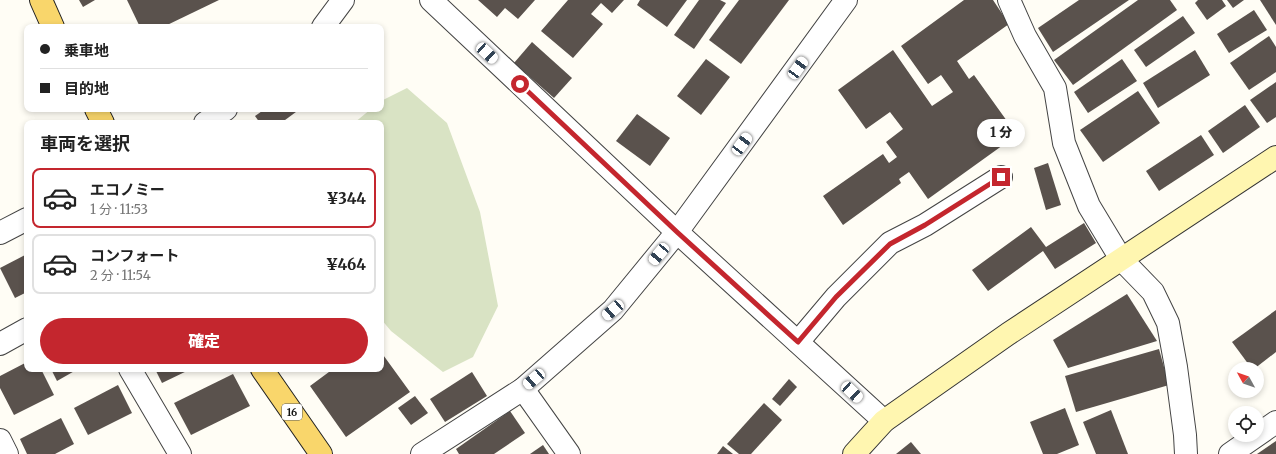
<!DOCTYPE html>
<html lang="ja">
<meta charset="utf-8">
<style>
body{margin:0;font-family:Merriweather,"Noto Sans JP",serif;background:#f6f6f6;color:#222;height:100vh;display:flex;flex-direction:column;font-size:15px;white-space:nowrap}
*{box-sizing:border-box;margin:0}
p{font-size:13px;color:#767676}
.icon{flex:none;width:22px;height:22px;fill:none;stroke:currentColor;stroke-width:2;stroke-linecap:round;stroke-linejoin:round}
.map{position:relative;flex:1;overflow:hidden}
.side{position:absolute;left:24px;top:120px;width:360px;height:252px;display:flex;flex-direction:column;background:#fff;border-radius:8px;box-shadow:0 2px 6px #0003}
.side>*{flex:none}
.top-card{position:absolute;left:24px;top:24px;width:360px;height:88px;border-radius:8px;box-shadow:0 2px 6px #0003;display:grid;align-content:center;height:88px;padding:0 16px;background:#fff}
.needle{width:26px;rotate:310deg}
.fabs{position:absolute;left:1228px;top:362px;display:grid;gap:8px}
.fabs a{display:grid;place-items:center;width:36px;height:36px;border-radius:50%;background:#fff;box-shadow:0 2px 6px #0003;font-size:20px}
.end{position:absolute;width:18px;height:18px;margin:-9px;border:5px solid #c4262e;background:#fff;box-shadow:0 0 0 2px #fff}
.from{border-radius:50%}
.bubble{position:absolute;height:28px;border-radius:14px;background:#fff;box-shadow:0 2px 6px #0003;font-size:13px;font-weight:800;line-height:28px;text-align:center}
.car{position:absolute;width:12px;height:24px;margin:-12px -6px;border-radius:5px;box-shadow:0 0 3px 1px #0007;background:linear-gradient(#fff 24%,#345 0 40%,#fff 0 76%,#345 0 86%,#fff 0)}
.top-card b{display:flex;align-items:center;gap:14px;height:38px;font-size:15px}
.top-card b+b{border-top:1px solid #e0e0e0}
.top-card i{width:10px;height:10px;background:#222}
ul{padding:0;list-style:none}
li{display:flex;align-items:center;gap:12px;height:60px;margin:0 8px 6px;padding:0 8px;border:2px solid #e0e0e0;border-radius:8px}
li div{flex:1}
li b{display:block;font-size:15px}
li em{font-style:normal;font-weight:800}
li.selected{border-color:#c4262e}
li>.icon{width:36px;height:36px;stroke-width:1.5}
h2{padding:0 16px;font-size:18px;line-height:48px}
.primary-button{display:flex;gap:8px;margin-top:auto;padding:8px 16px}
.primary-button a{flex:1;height:46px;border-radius:24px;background:#c4262e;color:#fff;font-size:16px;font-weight:800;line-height:46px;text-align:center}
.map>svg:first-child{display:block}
.cemetery{fill:#d9e3c4}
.building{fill:#5a524d}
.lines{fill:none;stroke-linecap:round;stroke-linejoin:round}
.street-casing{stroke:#444;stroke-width:24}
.secondary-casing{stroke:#333;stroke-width:24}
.primary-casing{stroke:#222;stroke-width:24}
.street{stroke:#fff;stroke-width:22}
.secondary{stroke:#fff6b0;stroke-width:22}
.primary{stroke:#f9d66b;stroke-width:22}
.route{stroke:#c4262e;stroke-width:5}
.labels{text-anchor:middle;stroke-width:4;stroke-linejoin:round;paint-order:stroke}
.shield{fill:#fff;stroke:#585858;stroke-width:1}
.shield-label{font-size:10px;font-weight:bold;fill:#111}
</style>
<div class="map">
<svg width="1276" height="454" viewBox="0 0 1276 454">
<rect width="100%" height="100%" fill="#fffdf5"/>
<!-- cemetery -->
<polygon class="cemetery" points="407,88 447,123 480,212 498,306 473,357 443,372 391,331 381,319 381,123 354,123 371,109 381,109 381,101"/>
<!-- building -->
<g class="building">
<polygon points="79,0 95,0 83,7"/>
<polygon points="127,0 219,0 163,27 140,27"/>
<polygon points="478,0 535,0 518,19 505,8 497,17"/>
<polygon points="568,0 624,0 612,13 601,3 591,14 603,24 573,58 541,31"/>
<polygon points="640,0 687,0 667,27 637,5"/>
<polygon points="699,0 720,0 726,3 694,49 674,35"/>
<polygon points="739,0 789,0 741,64 709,40"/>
<polygon points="964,0 993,0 1009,24 957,61 969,79 974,75 1017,135 928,199 909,172 899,179 901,183 843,225 823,196 883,154 889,163 897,157 886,142 903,129 890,112 866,129 838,90 893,50 932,106 953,92 941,75 928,84 901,46"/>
<polygon points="1079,0 1129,0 1053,52 1038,28"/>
<polygon points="1138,0 1170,0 1177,10 1073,85 1054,60"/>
<polygon points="1198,0 1222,0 1226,6 1207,20 1195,3"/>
<polygon points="1227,0 1244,0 1233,8"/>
<polygon points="1260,0 1276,0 1276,25"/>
<polygon points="1254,10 1267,30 1229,53 1217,34"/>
<polygon points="1183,16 1195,33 1146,67 1134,50"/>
<polygon points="1269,36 1276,47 1276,72 1249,90 1230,63"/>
<polygon points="532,42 572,78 554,98 514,63"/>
<polygon points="1195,50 1210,75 1158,108 1143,83"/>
<polygon points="706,59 730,77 701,115 677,96"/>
<polygon points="1122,59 1137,81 1088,113 1074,92"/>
<polygon points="1276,82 1276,117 1267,123 1250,100"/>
<polygon points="1138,91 1160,123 1103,162 1080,130"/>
<polygon points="1245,105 1260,127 1223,153 1208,131"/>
<polygon points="265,109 300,109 281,123 260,123 255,116"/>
<polygon points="637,114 670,138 650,166 616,141"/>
<polygon points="1201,135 1214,155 1159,191 1146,171"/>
<polygon points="1048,163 1061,205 1046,210 1034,168"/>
<polygon points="1084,223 1096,243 1055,269 1043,251 988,291 972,270 1031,227 1046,247"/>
<polygon points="27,254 27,292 15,298 0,268"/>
<polygon points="1127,294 1157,341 1068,368 1053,340"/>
<polygon points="1276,310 1276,352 1254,369 1252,369 1232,342"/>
<polygon points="1159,349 1169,385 1076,412 1065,376"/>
<polygon points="381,352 410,392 346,437 310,386 333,369 381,369"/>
<polygon points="27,362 27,369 41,369 54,395 14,415 0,388 0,376"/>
<polygon points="51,369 78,369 57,381"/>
<polygon points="155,369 191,369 162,383"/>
<polygon points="472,372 487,396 445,422 430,399"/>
<polygon points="233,374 250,406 191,435 174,403"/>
<polygon points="789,379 797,387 780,406 772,399"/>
<polygon points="118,385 132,413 88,435 74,408"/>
<polygon points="415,396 428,413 411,425 398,408"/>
<polygon points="764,403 782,420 751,454 739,454 727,444"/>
<polygon points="1065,408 1079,445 1057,454 1043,454 1030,422"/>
<polygon points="1111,410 1128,454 1096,454 1083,422"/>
<polygon points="510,411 525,433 494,454 459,454 456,449"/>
<polygon points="61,418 74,444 55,454 27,454 20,439"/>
<polygon points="1276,441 1276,454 1257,454"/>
<polygon points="911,442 921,454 896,454"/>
<polygon points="543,445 549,454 530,454"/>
<polygon points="723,446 733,454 717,454"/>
</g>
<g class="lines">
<defs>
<g id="street">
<polyline points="431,0 677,232 884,421"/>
<polyline points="1009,0 1025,36 1055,88 1064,143 1089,206 1121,259 1153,292 1168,323 1176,367 1185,435 1186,454"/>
<polyline points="323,27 343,0"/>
<polyline points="205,123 226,109"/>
<polyline points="0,233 27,219"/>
<polyline points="798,342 836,297 890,243 925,225 1001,177"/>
<polyline points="0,344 27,329"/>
<polyline points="130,369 180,454"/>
<polyline points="523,389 569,454"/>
<polyline points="0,440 7,454"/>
<polyline points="422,454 523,389 613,310 677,232 846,0"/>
<polyline points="1230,454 1276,422"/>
</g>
<polyline id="secondary" points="854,454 884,421 1008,334 1276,157"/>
<g id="primary">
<polyline points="41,0 53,27"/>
<polyline points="96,109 103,123"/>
<polyline points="262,369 321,454"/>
</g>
</defs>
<!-- street casing -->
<use href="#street" class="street-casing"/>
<!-- secondary casing -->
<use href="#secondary" class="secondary-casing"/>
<!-- primary casing -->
<use href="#primary" class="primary-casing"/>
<!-- street -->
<use href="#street" class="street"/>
<!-- secondary -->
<use href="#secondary" class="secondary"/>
<!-- primary -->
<use href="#primary" class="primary"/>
</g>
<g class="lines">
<!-- route -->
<polyline class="route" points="520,84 677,232 798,342 836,297 890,244 925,225 1001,177"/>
</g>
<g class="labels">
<!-- shield labels -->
<rect class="shield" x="282" y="404" width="20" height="16" rx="3"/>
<g class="shield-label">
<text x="292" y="416">16</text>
</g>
</g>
</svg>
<div class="fabs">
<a><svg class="needle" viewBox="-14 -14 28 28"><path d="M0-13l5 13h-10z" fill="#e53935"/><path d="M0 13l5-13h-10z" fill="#767676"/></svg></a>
<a><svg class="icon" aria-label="locate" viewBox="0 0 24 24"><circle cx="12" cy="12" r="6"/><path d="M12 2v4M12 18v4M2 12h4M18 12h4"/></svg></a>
</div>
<i class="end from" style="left:520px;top:84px"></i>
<i class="end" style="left:1001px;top:177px"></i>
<div class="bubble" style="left:977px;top:119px;width:48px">1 分</div>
<i class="car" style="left:487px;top:53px;rotate:133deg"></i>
<i class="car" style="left:798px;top:68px;rotate:36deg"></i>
<i class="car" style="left:742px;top:144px;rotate:37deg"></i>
<i class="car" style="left:659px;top:254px;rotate:220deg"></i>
<i class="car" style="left:613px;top:310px;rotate:229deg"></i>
<i class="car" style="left:534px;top:379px;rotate:229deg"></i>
<i class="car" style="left:852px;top:392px;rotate:133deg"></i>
<div class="top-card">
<b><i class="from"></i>乗車地</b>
<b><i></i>目的地</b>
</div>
<section class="side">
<h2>車両を選択</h2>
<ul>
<li class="selected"><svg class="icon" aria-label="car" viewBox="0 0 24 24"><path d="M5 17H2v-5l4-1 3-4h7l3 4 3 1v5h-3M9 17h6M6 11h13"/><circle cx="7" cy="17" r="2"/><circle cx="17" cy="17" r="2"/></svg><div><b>エコノミー</b><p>1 分 · 11:53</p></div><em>¥344</em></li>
<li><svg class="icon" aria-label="car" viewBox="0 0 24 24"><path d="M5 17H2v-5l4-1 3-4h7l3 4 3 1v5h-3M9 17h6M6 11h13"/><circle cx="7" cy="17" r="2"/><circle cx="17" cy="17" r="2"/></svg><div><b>コンフォート</b><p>2 分 · 11:54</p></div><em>¥464</em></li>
</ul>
<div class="primary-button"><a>確定</a></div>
</section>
</div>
